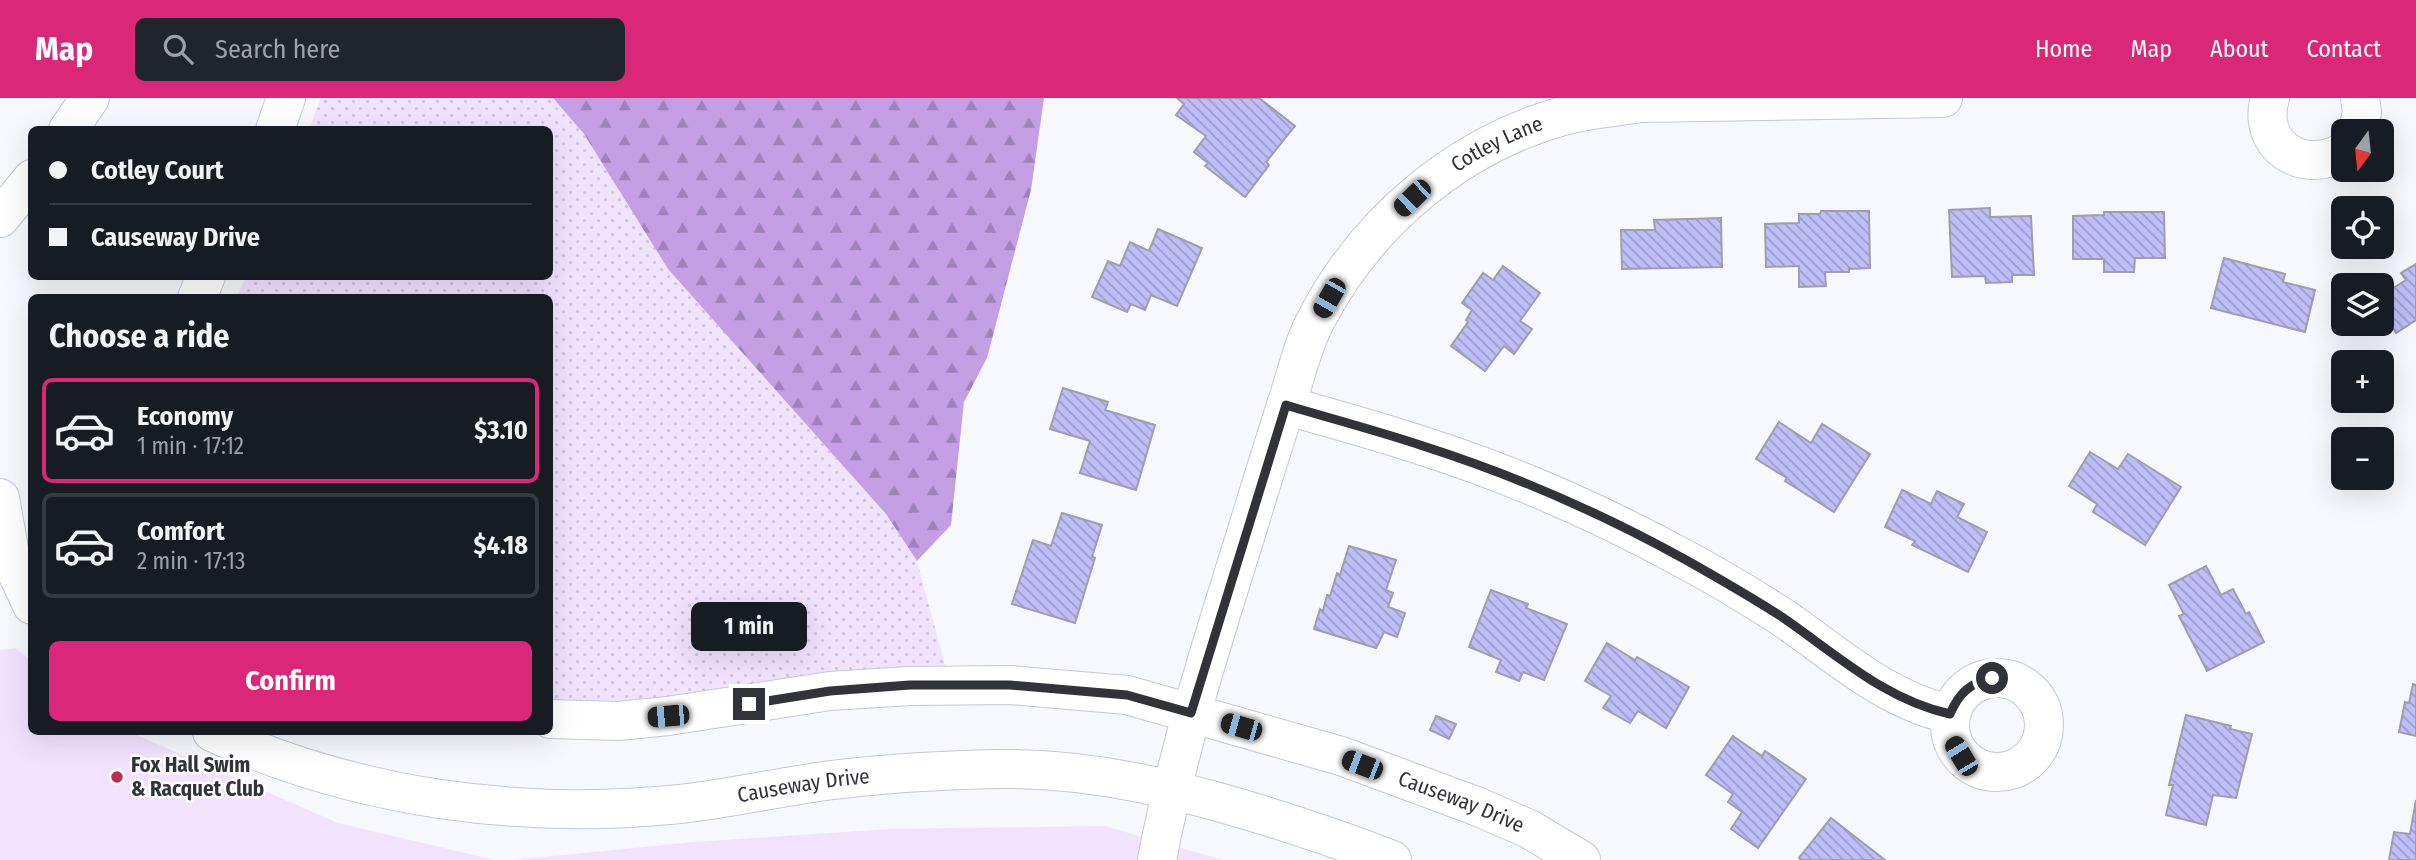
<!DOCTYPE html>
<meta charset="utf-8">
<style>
body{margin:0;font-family:"Fira Sans Condensed",sans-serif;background:#20242c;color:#f1f3f6;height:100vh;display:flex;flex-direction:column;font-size:26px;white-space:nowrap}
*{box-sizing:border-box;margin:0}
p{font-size:23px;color:#9ea1a6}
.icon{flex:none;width:38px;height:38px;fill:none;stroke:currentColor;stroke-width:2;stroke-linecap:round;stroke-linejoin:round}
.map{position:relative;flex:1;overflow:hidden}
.sheet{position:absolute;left:28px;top:196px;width:525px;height:441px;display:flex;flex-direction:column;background:#171b24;border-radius:10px;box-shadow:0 7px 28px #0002}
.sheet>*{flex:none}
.hud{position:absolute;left:28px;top:28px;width:525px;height:154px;border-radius:10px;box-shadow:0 7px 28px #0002;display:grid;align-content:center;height:154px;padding:0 21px;background:#171b24}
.needle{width:46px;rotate:195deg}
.fabs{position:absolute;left:2331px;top:21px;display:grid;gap:14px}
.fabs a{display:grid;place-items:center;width:63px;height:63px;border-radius:10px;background:#171b24;box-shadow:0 7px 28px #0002;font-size:35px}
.end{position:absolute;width:32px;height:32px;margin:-16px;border:9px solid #313338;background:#fff;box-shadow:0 0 0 4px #fff}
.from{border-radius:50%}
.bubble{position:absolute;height:49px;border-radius:10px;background:#171b24;box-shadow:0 7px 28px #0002;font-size:23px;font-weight:700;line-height:49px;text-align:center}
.car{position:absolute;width:21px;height:42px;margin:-21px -10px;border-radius:9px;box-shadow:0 0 5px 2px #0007;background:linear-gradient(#222 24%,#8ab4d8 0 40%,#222 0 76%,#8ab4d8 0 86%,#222 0)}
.hud b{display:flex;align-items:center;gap:24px;height:66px;font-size:26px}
.hud b+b{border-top:2px solid #363941}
.hud i{width:18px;height:18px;background:#f1f3f6}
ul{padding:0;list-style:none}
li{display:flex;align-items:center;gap:21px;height:105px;margin:0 14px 10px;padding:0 7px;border:4px solid #363941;border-radius:10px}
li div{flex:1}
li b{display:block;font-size:26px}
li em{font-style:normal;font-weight:700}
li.selected{border-color:#db2777}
li>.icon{width:63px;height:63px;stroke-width:1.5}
h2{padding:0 21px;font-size:32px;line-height:84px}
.cta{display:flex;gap:14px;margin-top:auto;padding:14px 21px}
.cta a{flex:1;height:80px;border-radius:10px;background:#db2777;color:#fff;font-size:28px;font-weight:700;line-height:80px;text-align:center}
header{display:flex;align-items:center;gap:42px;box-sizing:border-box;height:98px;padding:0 35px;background:#db2777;color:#fff}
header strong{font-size:33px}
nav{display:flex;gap:38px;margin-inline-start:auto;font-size:24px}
.search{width:490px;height:63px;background:#20242c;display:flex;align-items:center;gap:18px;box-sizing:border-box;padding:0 24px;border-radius:10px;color:#9ea1a6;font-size:26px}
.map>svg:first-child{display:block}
.grass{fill:url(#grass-dots)}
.forest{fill:url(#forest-firs)}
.pitch{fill:#f1e3fe}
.building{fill:url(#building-back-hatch);stroke:#9f9eab;stroke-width:2}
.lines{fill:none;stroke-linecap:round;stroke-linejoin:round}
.minor-casing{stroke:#c3c9d5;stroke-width:40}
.minor{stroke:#fff;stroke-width:38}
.route{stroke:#313338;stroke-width:9}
.poi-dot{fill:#bf2e51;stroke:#fff;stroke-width:2.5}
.labels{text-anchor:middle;stroke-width:5;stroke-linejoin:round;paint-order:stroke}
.street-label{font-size:21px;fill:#313338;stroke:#fff}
.poi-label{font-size:21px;font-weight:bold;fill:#313338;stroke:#fff;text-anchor:start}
</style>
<header>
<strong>Map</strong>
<div class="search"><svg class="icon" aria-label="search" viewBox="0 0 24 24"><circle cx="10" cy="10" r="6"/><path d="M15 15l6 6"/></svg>Search here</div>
<nav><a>Home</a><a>Map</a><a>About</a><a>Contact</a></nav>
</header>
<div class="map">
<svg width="2416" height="762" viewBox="0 0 2416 762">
<defs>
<pattern id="grass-dots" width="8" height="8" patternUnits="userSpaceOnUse" patternTransform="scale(1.75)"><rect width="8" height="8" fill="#f1e3fe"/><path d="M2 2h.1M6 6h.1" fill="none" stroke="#cfc3da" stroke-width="1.8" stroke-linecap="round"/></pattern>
<pattern id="forest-firs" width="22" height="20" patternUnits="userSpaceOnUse" patternTransform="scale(1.75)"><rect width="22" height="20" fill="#c49fe4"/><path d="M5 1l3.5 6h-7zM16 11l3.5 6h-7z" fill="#a082ba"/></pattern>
<pattern id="building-back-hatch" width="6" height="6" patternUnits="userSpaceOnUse" patternTransform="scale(1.75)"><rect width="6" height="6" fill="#c0bef9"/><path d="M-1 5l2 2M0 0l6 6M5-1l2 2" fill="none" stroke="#9d9bcb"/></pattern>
</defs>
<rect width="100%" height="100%" fill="#f6f8fd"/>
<!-- grass -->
<polygon class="grass" points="321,0 553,0 584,36 668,171 886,416 917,463 946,571 621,612 550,608 550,200 236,200 246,179 550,178 550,32 309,31"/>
<!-- forest -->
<polygon class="forest" points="553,0 1044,0 1031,92 987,260 964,304 951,427 917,463 886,416 668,171 584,36"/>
<!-- pitch -->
<g class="pitch">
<polygon points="15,550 31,562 32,634 130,634 338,725 495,762 0,762 0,552"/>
<polygon points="1105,728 1223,762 513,762 693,744 889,731"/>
</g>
<!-- building -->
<g class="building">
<polygon points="1177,0 1259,0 1295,28 1266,64 1269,67 1245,99 1205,68 1208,65 1194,54 1206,38 1176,17 1184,6"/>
<polygon points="1990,110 1990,119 2031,118 2034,177 2012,177 2012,184 1986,185 1985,178 1952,179 1949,112"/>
<polygon points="1821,113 1869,113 1870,170 1849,171 1849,174 1825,174 1826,188 1799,189 1799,168 1766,169 1765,126 1799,125 1799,116 1820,116"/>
<polygon points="2104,114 2164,114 2165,160 2135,160 2134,174 2104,174 2104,161 2073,161 2073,118 2104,117"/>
<polygon points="1721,120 1722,169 1622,171 1621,132 1655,132 1654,122"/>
<polygon points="1158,131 1202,150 1177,208 1151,197 1145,212 1131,206 1127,214 1092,199 1108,163 1120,168 1130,144 1149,153"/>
<polygon points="2224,160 2285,176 2283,184 2315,192 2305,234 2211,210"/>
<polygon points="2416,166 2416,222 2396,235 2382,212 2382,197 2406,182 2401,175"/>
<polygon points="1503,168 1540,195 1520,223 1532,231 1514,256 1504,248 1485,273 1451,248 1468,224 1466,222 1472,212 1462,205 1483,175 1493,182"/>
<polygon points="1063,290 1108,304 1105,312 1155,327 1136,392 1080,375 1090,343 1050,331"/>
<polygon points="1779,324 1811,345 1822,326 1870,356 1834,414 1785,383 1787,380 1756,361"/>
<polygon points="2090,354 2118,371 2128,356 2181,389 2145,447 2093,414 2097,406 2069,388"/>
<polygon points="1902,392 1931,406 1937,393 1964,406 1957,419 1987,434 1968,474 1912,447 1915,443 1885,429"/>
<polygon points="1062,415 1102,427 1092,459 1095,460 1075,525 1012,506 1033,442 1051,448"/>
<polygon points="1349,448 1396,462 1386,492 1393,495 1388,509 1405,515 1397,539 1384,534 1376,550 1314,531 1320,511 1323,513 1327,497 1330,498 1337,475 1340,477"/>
<polygon points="2206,468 2221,497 2233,491 2246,516 2249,514 2264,544 2207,573 2179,518 2184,516 2169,487"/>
<polygon points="1491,492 1528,506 1526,510 1567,526 1544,582 1523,574 1519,583 1496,574 1501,562 1469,549"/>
<polygon points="1607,545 1635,562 1637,559 1689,589 1666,630 1638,613 1630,625 1603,610 1611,598 1585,583"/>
<polygon points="2413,586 2416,587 2416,638 2399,634 2405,604 2409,605"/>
<polygon points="2186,617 2231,628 2230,631 2252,636 2236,700 2213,697 2206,727 2166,717 2173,687 2169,687"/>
<polygon points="1436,618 1456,626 1449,641 1430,632"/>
<polygon points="1733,638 1762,658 1765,653 1806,681 1758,750 1731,731 1742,714 1728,704 1733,696 1706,677"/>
<polygon points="2416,702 2416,762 2389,762 2394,734 2410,736"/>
<polygon points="1831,720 1885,762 1801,762 1799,760"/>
</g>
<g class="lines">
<defs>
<g id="minor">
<path d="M 2270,0 C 2256,48 2303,77 2343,54"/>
<polyline points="68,32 90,0"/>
<polyline points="275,32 286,0"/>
<polyline points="2358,33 2362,14 2360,0"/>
<polyline points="0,120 32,81"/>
<polyline points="197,200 206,178"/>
<path d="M 1286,307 C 1332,321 1378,333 1423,348 C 1514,377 1602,416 1686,462 C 1718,479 1751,499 1782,519 C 1836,556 1885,602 1950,616"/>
<polyline points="0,400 11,462 32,507"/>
<circle cx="1997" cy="627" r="47"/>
<path id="s1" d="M 550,621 L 618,623 L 668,618 L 830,593 L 910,588 L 1010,587 L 1127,597 L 1341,658 L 1476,708 L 1529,731 L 1581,762"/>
<path id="s2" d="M 212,634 C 358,701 521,722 680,706 C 734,700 787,687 841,681 C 893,675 946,672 999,671 C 1093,670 1183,692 1272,720 C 1313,733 1353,746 1392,762"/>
<path id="s3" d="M 1157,762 C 1178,651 1212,544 1246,436 C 1260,389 1275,342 1290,295 C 1298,270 1304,243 1317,220 C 1367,124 1458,47 1563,18 C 1589,11 1615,9 1641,5 L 1943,0"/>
</g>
</defs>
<!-- minor casing -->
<use href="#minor" class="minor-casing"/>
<!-- minor -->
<use href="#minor" class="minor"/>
</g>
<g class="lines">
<!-- route -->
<path class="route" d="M 749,606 L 830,593 L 910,587 L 1010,587 L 1127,597 L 1191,615 L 1286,307 C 1332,321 1378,333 1423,348 C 1514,377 1603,416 1686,462 C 1718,480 1751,499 1782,519 C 1836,556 1885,602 1950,616 C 1959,595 1970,585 1992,580"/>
</g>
<!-- markers -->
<circle class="poi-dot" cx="117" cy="679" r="7"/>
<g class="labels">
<!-- street labels -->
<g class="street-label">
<text dy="7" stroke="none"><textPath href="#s3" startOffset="821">Cotley Lane</textPath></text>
<text dy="7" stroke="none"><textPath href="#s2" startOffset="604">Causeway Drive</textPath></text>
<text dy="7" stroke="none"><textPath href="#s1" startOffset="931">Causeway Drive</textPath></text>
</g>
<!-- poi labels -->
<g class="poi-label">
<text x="131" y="674">Fox Hall Swim<tspan x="131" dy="24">&amp; Racquet Club</tspan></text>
</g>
</g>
</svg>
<div class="fabs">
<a><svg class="needle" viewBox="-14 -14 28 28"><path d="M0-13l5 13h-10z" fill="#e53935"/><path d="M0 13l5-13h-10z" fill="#9ea1a6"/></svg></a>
<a><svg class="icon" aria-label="locate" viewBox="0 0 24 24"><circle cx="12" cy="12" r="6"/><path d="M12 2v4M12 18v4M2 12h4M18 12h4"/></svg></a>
<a><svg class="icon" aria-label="layers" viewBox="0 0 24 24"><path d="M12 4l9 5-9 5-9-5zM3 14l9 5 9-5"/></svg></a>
<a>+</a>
<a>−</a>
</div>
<i class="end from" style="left:1992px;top:580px"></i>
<i class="end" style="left:749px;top:606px"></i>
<div class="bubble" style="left:691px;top:504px;width:116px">1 min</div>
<i class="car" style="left:1412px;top:100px;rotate:226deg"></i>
<i class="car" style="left:1329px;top:200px;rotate:210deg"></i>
<i class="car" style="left:668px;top:618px;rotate:265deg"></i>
<i class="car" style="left:1241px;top:629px;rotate:286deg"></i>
<i class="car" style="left:1961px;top:658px;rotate:329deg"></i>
<i class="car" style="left:1362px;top:667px;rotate:291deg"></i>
<div class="hud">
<b><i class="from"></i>Cotley Court</b>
<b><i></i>Causeway Drive</b>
</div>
<section class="sheet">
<h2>Choose a ride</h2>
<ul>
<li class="selected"><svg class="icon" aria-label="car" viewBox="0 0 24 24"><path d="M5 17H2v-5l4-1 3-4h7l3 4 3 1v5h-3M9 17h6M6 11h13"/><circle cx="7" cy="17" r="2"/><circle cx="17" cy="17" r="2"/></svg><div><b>Economy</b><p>1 min · 17:12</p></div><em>$3.10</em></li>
<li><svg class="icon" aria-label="car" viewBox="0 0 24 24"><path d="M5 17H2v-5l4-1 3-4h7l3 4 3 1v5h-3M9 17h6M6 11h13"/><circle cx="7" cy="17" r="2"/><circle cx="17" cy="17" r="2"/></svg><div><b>Comfort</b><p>2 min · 17:13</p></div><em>$4.18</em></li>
</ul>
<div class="cta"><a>Confirm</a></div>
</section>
</div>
